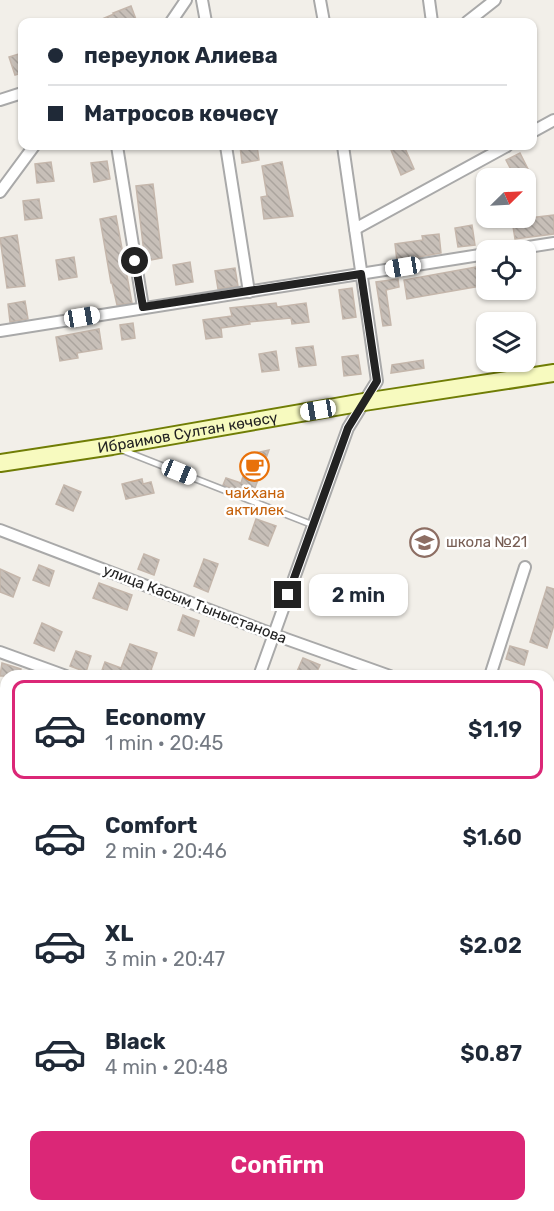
<!DOCTYPE html>
<meta charset="utf-8">
<style>
body{margin:0;font-family:Rubik,sans-serif;background:#f2f2f3;color:#1f2937;height:100vh;display:flex;flex-direction:column;font-size:22px;white-space:nowrap}
*{box-sizing:border-box;margin:0}
p{font-size:20px;color:#747a83}
.icon{flex:none;width:33px;height:33px;fill:none;stroke:currentColor;stroke-width:2;stroke-linecap:round;stroke-linejoin:round}
.map{position:relative;flex:1;overflow:hidden}
.panel{position:absolute;left:0px;top:670px;width:555px;height:542px;display:flex;flex-direction:column;background:#fff;border-radius:18px 18px 0 0;box-shadow:0 2px 4px #0004}
.panel>*{flex:none}
.banner{position:absolute;left:18px;top:18px;width:519px;height:132px;border-radius:12px;box-shadow:0 2px 4px #0004;display:grid;align-content:center;height:132px;padding:0 30px;background:#fff}
.needle{width:39px;rotate:66deg}
.fabs{position:absolute;left:476px;top:168px;display:grid;gap:12px}
.fabs a{display:grid;place-items:center;width:60px;height:60px;border-radius:12px;background:#fff;box-shadow:0 2px 4px #0004;font-size:30px}
.end{position:absolute;width:27px;height:27px;margin:-14px;border:8px solid #222;background:#fff;box-shadow:0 0 0 3px #fff}
.from{border-radius:50%}
.bubble{position:absolute;height:42px;border-radius:12px;background:#fff;box-shadow:0 2px 4px #0004;font-size:20px;font-weight:600;line-height:42px;text-align:center}
.car{position:absolute;width:18px;height:36px;margin:-18px -9px;border-radius:8px;box-shadow:0 0 4px 2px #0007;background:linear-gradient(#fff 24%,#345 0 40%,#fff 0 76%,#345 0 86%,#fff 0)}
.banner b{display:flex;align-items:center;gap:21px;height:57px;font-size:22px}
.banner b+b{border-top:2px solid #e0e1e3}
.banner i{width:15px;height:15px;background:#1f2937}
ul{padding:10px 0 0;list-style:none}
li{display:flex;align-items:center;gap:18px;height:99px;margin:0 12px 9px;padding:0 18px;border:3px solid transparent;border-radius:12px}
li div{flex:1}
li b{display:block;font-size:22px}
li em{font-style:normal;font-weight:600}
li.selected{border-color:#db2777}
li>.icon{width:54px;height:54px;stroke-width:1.5}
.action{display:flex;gap:12px;margin-top:auto;padding:12px 30px}
.action a{flex:1;height:69px;border-radius:12px;background:#db2777;color:#fff;font-size:24px;font-weight:600;line-height:69px;text-align:center}
.map>svg:first-child{display:block}
.building{fill:url(#building-back-hatch);stroke:#c4b6ab;stroke-width:1.5}
.lines{fill:none;stroke-linecap:round;stroke-linejoin:round}
.service-casing{stroke:#a9a9a9;stroke-width:8}
.minor-casing{stroke:#a9a9a9;stroke-width:14}
.secondary-casing{stroke:#707d05;stroke-width:20}
.service{stroke:#fff;stroke-width:5}
.minor{stroke:#fff;stroke-width:10}
.secondary{stroke:#f7fabf;stroke-width:16}
.route{stroke:#222;stroke-width:8}
.labels{text-anchor:middle;stroke-width:5;stroke-linejoin:round;paint-order:stroke}
.street-label{font-size:15px;fill:#222;stroke:#fff}
.food-label{font-size:15px;fill:#c56008;stroke:#fff}
.education-label{font-size:15px;fill:#785e54;stroke:#fff;text-anchor:start}
</style>
<div class="map">
<svg width="554" height="1211" viewBox="0 0 554 1211">
<defs>
<pattern id="building-back-hatch" width="6" height="6" patternUnits="userSpaceOnUse" patternTransform="scale(1.5)"><rect width="6" height="6" fill="#c7bfb8"/><path d="M-1 5l2 2M0 0l6 6M5-1l2 2" fill="none" stroke="#aba49e"/></pattern>
</defs>
<rect width="100%" height="100%" fill="#f2efe9"/>
<!-- building -->
<g class="building">
<polygon points="131,6 137,22 95,22 114,14 113,13"/>
<polygon points="22,53 22,73 15,75 9,57"/>
<polygon points="240,146 257,146 259,160 242,163"/>
<polygon points="404,146 414,169 401,175 391,150"/>
<polygon points="520,153 528,169 515,177 506,160"/>
<polygon points="107,161 110,179 94,182 91,163"/>
<polygon points="51,162 54,181 37,183 35,164"/>
<polygon points="282,162 293,216 264,219 261,197 267,196 262,166"/>
<polygon points="153,184 162,258 145,261 136,186"/>
<polygon points="39,199 42,218 25,220 23,201"/>
<polygon points="554,215 554,234 515,239 512,220"/>
<polygon points="116,216 132,303 117,305 112,283 111,283 100,219"/>
<polygon points="472,225 475,245 458,247 455,228"/>
<polygon points="439,234 441,253 397,261 395,244 423,240 422,236"/>
<polygon points="17,235 25,286 7,288 0,238"/>
<polygon points="74,257 77,277 59,280 56,260"/>
<polygon points="190,262 193,282 176,285 173,265"/>
<polygon points="476,267 486,267 486,285 407,299 404,280"/>
<polygon points="235,268 238,286 218,289 215,271"/>
<polygon points="398,279 399,287 386,290 391,325 383,326 376,282"/>
<polygon points="352,288 356,317 343,319 339,290"/>
<polygon points="25,301 28,319 10,322 8,304"/>
<polygon points="276,303 277,307 306,303 309,322 292,324 291,318 249,322 250,324 221,328 222,337 206,339 203,320 232,316 230,308"/>
<polygon points="133,323 135,338 122,340 120,325"/>
<polygon points="99,329 102,349 77,353 78,358 60,361 56,337"/>
<polygon points="313,346 316,365 299,367 296,348"/>
<polygon points="276,351 279,370 262,372 259,354"/>
<polygon points="358,355 361,374 344,376 342,357"/>
<polygon points="423,360 424,368 391,373 392,365"/>
<polygon points="269,450 252,496 223,485 226,478 241,483 250,454"/>
<polygon points="142,479 143,484 151,482 154,493 126,499 122,484"/>
<polygon points="64,485 81,492 73,511 56,504"/>
<polygon points="256,519 276,526 268,546 249,539"/>
<polygon points="144,554 159,560 154,575 138,569"/>
<polygon points="204,559 218,564 208,592 194,586"/>
<polygon points="39,565 54,571 49,586 33,580"/>
<polygon points="0,569 20,578 13,597 0,592"/>
<polygon points="99,583 132,595 127,610 93,598"/>
<polygon points="547,587 554,589 554,625 547,648 530,642"/>
<polygon points="183,615 199,621 194,636 178,630"/>
<polygon points="42,623 62,632 54,651 34,643"/>
<polygon points="130,644 157,653 151,670 165,676 100,676 105,662 121,668"/>
<polygon points="510,646 528,651 524,665 506,659"/>
<polygon points="76,651 91,656 86,672 70,666"/>
<polygon points="303,658 320,665 315,676 295,676"/>
<polygon points="2,663 21,669 19,676 0,676"/>
</g>
<g class="lines">
<defs>
<g id="service">
<polyline points="122,450 313,525"/>
<polyline points="0,962 6,964"/>
<polyline points="482,1206 497,1211"/>
<polyline points="463,1211 466,1206"/>
</g>
<g id="minor">
<polyline points="202,0 206,22"/>
<polyline points="320,0 324,22"/>
<polyline points="429,0 432,22"/>
<polyline points="171,22 186,0"/>
<polyline points="467,22 495,0"/>
<polyline points="0,100 22,93"/>
<polyline points="532,132 554,120"/>
<polyline points="117,146 143,307"/>
<polyline points="226,146 249,292"/>
<polyline points="0,192 34,146"/>
<polyline points="355,229 507,146"/>
<polyline points="509,250 554,243"/>
<polyline points="0,331 486,254"/>
<polyline points="0,530 275,635 390,676"/>
<polyline points="0,652 66,676"/>
<polyline points="259,676 348,428 377,381 343,146"/>
<polyline points="490,676 525,567"/>
<polyline points="549,733 554,735"/>
<polyline points="0,769 6,771"/>
<polyline points="0,856 6,858"/>
<polyline points="549,856 554,858"/>
<polyline points="549,970 554,972"/>
<polyline points="549,1054 554,1056"/>
<polyline points="549,1201 554,1186"/>
<polyline points="63,1211 65,1206"/>
<polyline points="292,1211 294,1206"/>
</g>
<g id="secondary">
<path id="s1" d="M 0,463 L 112,446 L 364,402 L 554,373"/>
<polyline points="0,1046 6,1048"/>
<polyline points="417,1206 430,1211"/>
</g>
</defs>
<!-- service casing -->
<use href="#service" class="service-casing"/>
<!-- minor casing -->
<use href="#minor" class="minor-casing"/>
<!-- secondary casing -->
<use href="#secondary" class="secondary-casing"/>
<!-- service -->
<use href="#service" class="service"/>
<!-- minor -->
<use href="#minor" class="minor"/>
<!-- secondary -->
<use href="#secondary" class="secondary"/>
</g>
<g class="lines">
<!-- route -->
<polyline class="route" points="135,261 143,307 361,274 377,381 348,428 288,595"/>
</g>
<!-- icons -->
<defs>
<symbol id="cafe-ring" viewBox="-11 -11 22 22"><circle r="9.5" fill="#fff" stroke="#e8710a" stroke-width="1.5"/><path d="M-5.5-4.5H6V0H3Q3 3.5 0 3.5H-2.5Q-5.5 3.5-5.5 0ZM3-3.2v2h1.7v-2ZM-6 4.5H4V6H-6Z" fill="#e8710a"/></symbol>
<symbol id="school-ring" viewBox="-11 -11 22 22"><circle r="9.5" fill="#fff" stroke="#8d6e63" stroke-width="1.5"/><path d="M0-5L7-2L0 1L-7-2ZM-4 1L0 2.5L4 1V4Q0 6-4 4Z" fill="#8d6e63"/></symbol>
</defs>
<g fill-rule="evenodd">
<use href="#cafe-ring" x="238" y="450" width="33" height="33"/>
<use href="#school-ring" x="408" y="526" width="33" height="33"/>
</g>
<g class="labels">
<!-- street labels -->
<g class="street-label">
<text dy="5" stroke="none"><textPath href="#s1" startOffset="190">Ибраимов Султан көчөсү</textPath></text>
<text transform="translate(195 604) rotate(21)" y="5">улица Касым Тыныстанова</text>
</g>
<!-- food labels -->
<g class="food-label">
<text x="255" y="498">чайхана<tspan x="255" dy="17">актилек</tspan></text>
</g>
<!-- education labels -->
<g class="education-label">
<text x="446" y="547">школа №21</text>
</g>
</g>
</svg>
<div class="fabs">
<a><svg class="needle" viewBox="-14 -14 28 28"><path d="M0-13l5 13h-10z" fill="#e53935"/><path d="M0 13l5-13h-10z" fill="#747a83"/></svg></a>
<a><svg class="icon" aria-label="locate" viewBox="0 0 24 24"><circle cx="12" cy="12" r="6"/><path d="M12 2v4M12 18v4M2 12h4M18 12h4"/></svg></a>
<a><svg class="icon" aria-label="layers" viewBox="0 0 24 24"><path d="M12 4l9 5-9 5-9-5zM3 14l9 5 9-5"/></svg></a>
</div>
<i class="end from" style="left:135px;top:261px"></i>
<i class="end" style="left:288px;top:595px"></i>
<div class="bubble" style="left:309px;top:574px;width:99px">2 min</div>
<i class="car" style="left:403px;top:267px;rotate:261deg"></i>
<i class="car" style="left:82px;top:317px;rotate:81deg"></i>
<i class="car" style="left:318px;top:410px;rotate:260deg"></i>
<i class="car" style="left:179px;top:472px;rotate:112deg"></i>
<div class="banner">
<b><i class="from"></i>переулок Алиева</b>
<b><i></i>Матросов көчөсү</b>
</div>
<section class="panel">
<ul>
<li class="selected"><svg class="icon" aria-label="car" viewBox="0 0 24 24"><path d="M5 17H2v-5l4-1 3-4h7l3 4 3 1v5h-3M9 17h6M6 11h13"/><circle cx="7" cy="17" r="2"/><circle cx="17" cy="17" r="2"/></svg><div><b>Economy</b><p>1 min · 20:45</p></div><em>$1.19</em></li>
<li><svg class="icon" aria-label="car" viewBox="0 0 24 24"><path d="M5 17H2v-5l4-1 3-4h7l3 4 3 1v5h-3M9 17h6M6 11h13"/><circle cx="7" cy="17" r="2"/><circle cx="17" cy="17" r="2"/></svg><div><b>Comfort</b><p>2 min · 20:46</p></div><em>$1.60</em></li>
<li><svg class="icon" aria-label="car" viewBox="0 0 24 24"><path d="M5 17H2v-5l4-1 3-4h7l3 4 3 1v5h-3M9 17h6M6 11h13"/><circle cx="7" cy="17" r="2"/><circle cx="17" cy="17" r="2"/></svg><div><b>XL</b><p>3 min · 20:47</p></div><em>$2.02</em></li>
<li><svg class="icon" aria-label="car" viewBox="0 0 24 24"><path d="M5 17H2v-5l4-1 3-4h7l3 4 3 1v5h-3M9 17h6M6 11h13"/><circle cx="7" cy="17" r="2"/><circle cx="17" cy="17" r="2"/></svg><div><b>Black</b><p>4 min · 20:48</p></div><em>$0.87</em></li>
</ul>
<div class="action"><a>Confirm</a></div>
</section>
</div>
